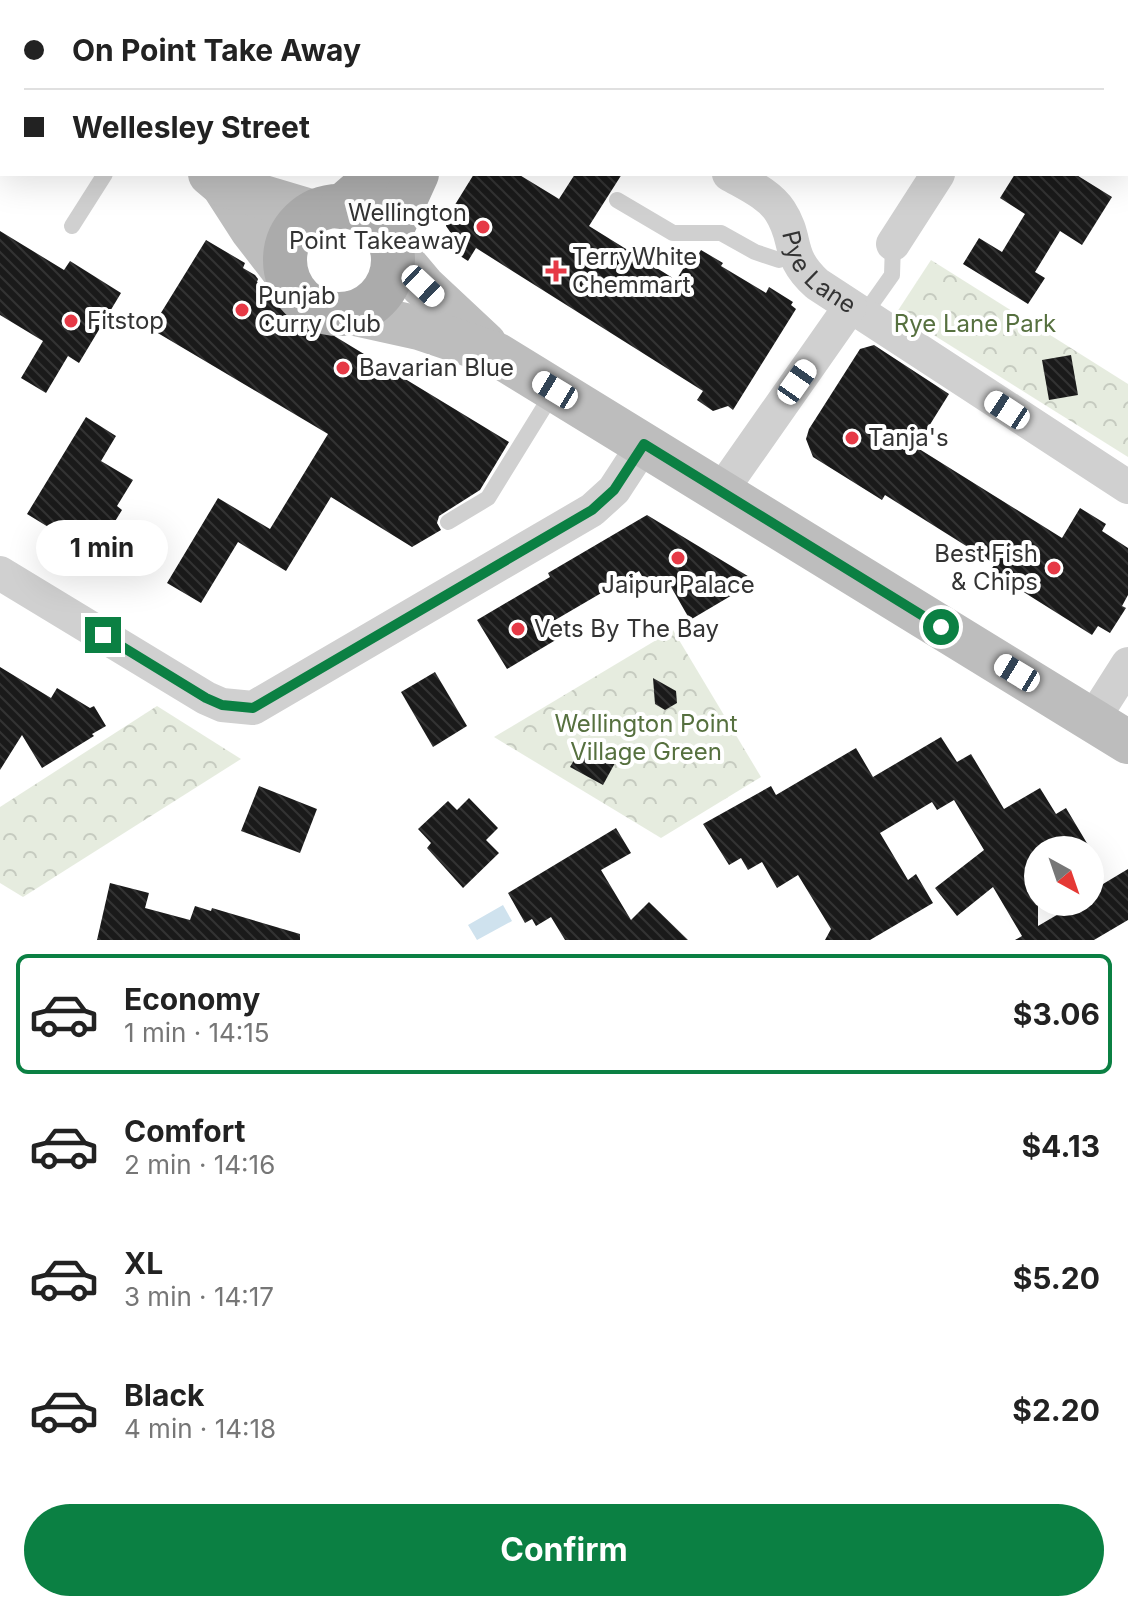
<!DOCTYPE html>
<meta charset="utf-8">
<style>
body{margin:0;font-family:Inter,sans-serif;background:#f2f2f2;color:#222;height:100vh;display:flex;flex-direction:column;font-size:30px;white-space:nowrap}
*{box-sizing:border-box;margin:0}
p{font-size:26px;color:#767676}
.icon{flex:none;width:44px;height:44px;fill:none;stroke:currentColor;stroke-width:2;stroke-linecap:round;stroke-linejoin:round}
.map{position:relative;height:940px;overflow:hidden}
.sheet{display:flex;flex-direction:column;background:#fff;flex:1}
.sheet>*{flex:none}
.banner{position:absolute;left:0px;top:0px;width:1128px;height:176px;box-shadow:0 8px 32px #0002;display:grid;align-content:center;height:176px;padding:0 24px;background:#fff}
.needle{width:52px;rotate:140deg}
.buttons{position:absolute;left:1024px;top:836px;display:grid;gap:16px}
.buttons a{display:grid;place-items:center;width:80px;height:80px;border-radius:50%;background:#fff;box-shadow:0 8px 32px #0002;font-size:40px}
.end{position:absolute;width:36px;height:36px;margin:-18px;border:10px solid #0b8043;background:#fff;box-shadow:0 0 0 4px #fff}
.from{border-radius:50%}
.bubble{position:absolute;height:56px;border-radius:28px;background:#fff;box-shadow:0 8px 32px #0002;font-size:26px;font-weight:700;line-height:56px;text-align:center}
.car{position:absolute;width:24px;height:48px;margin:-24px -12px;border-radius:10px;box-shadow:0 0 6px 2px #0007;background:linear-gradient(#fff 24%,#345 0 40%,#fff 0 76%,#345 0 86%,#fff 0)}
.banner b{display:flex;align-items:center;gap:28px;height:76px;font-size:30px}
.banner b+b{border-top:2px solid #e0e0e0}
.banner i{width:20px;height:20px;background:#222}
ul{padding:14px 0 0;list-style:none}
li{display:flex;align-items:center;gap:24px;height:120px;margin:0 16px 12px;padding:0 8px;border:4px solid transparent;border-radius:12px}
li div{flex:1}
li b{display:block;font-size:30px}
li em{font-style:normal;font-weight:700}
li.active{border-color:#0b8043}
li>.icon{width:72px;height:72px;stroke-width:1.5}
.action{display:flex;gap:16px;margin-top:auto;padding:16px 24px}
.action a{flex:1;height:92px;border-radius:48px;background:#0b8043;color:#fff;font-size:32px;font-weight:700;line-height:92px;text-align:center}
.map>svg:first-child{display:block}
.forest{fill:url(#forest-crowns)}
.water{fill:#cfe2ee}
.building{fill:url(#building-back-hatch)}
.lines{fill:none;stroke-linecap:round;stroke-linejoin:round}
.lane{stroke:#d0d0d0;stroke-width:16}
.street{stroke:#d0d0d0;stroke-width:34}
.secondary{stroke:#bdbdbd;stroke-width:44}
.primary{stroke:#ababab;stroke-width:44}
.route{stroke:#0b8043;stroke-width:10}
.poi-dot{fill:#e63946;stroke:#fff;stroke-width:3}
.labels{text-anchor:middle;stroke-width:8;stroke-linejoin:round;paint-order:stroke}
.poi-label{font-size:24px;fill:#333;stroke:#fff;text-anchor:start}
.street-label{font-size:24px;fill:#333;stroke:#fff}
.park-label{font-size:24px;fill:#56703f;stroke:#fff}
</style>
<div class="map">
<svg width="1128" height="940" viewBox="0 0 1128 940">
<defs>
<pattern id="forest-crowns" width="20" height="18" patternUnits="userSpaceOnUse" patternTransform="scale(2)"><rect width="20" height="18" fill="#e6ecdf"/><path d="M2 6a3 3 0 1 1 6 0M12 15a3 3 0 1 1 6 0" fill="none" stroke="#c6cbc0"/></pattern>
<pattern id="building-back-hatch" width="6" height="6" patternUnits="userSpaceOnUse" patternTransform="scale(2)"><rect width="6" height="6" fill="#1a1a1a"/><path d="M-1 5l2 2M0 0l6 6M5-1l2 2" fill="none" stroke="#333"/></pattern>
</defs>
<rect width="100%" height="100%" fill="#fff"/>
<!-- forest -->
<g class="forest">
<polygon points="931,260 1128,384 1128,457 897,312"/>
<polygon points="673,630 761,777 661,838 494,737"/>
<polygon points="157,706 241,759 23,897 0,883 0,807"/>
</g>
<!-- water -->
<polygon class="water" points="503,905 512,921 477,940 468,925"/>
<!-- building -->
<g class="building">
<polygon points="474,174 518,174 559,199 575,174 622,174 589,226 676,280 694,252 698,255 701,250 723,263 721,266 766,293 769,287 793,302 791,305 796,309 733,410 728,406 713,411 697,400 703,391 476,248 468,261 446,247 453,236 446,226 448,216"/>
<polygon points="1015,174 1075,174 1112,197 1082,245 1060,231 1035,272 1045,278 1028,304 963,264 979,238 1002,252 1025,214 1000,198"/>
<polygon points="0,231 64,270 70,261 121,293 79,363 68,356 46,393 21,378 43,341 0,315"/>
<polygon points="206,240 245,263 243,268 255,275 258,279 257,282 272,294 270,297 509,442 480,490 439,516 437,523 441,530 412,547 331,497 286,571 238,542 201,603 167,583 218,498 270,529 328,434 151,329"/>
<polygon points="874,345 949,394 916,447 1062,538 1080,508 1106,524 1102,531 1128,548 1128,595 1122,606 1126,608 1110,633 1098,626 1092,635 990,571 995,564 885,495 882,500 813,457 806,439 809,429 860,349"/>
<polygon points="1071,355 1078,395 1049,400 1042,360"/>
<polygon points="86,417 116,436 101,461 133,480 117,506 122,510 104,539 99,536 89,552 27,514"/>
<polygon points="647,515 756,581 690,620 666,578 649,588 639,571 550,623 559,638 507,669 477,620 550,577 548,573"/>
<polygon points="0,667 51,698 57,688 90,708 94,706 106,726 92,734 94,736 42,768 22,735 0,770"/>
<polygon points="435,672 467,726 433,747 401,692"/>
<polygon points="653,678 676,691 677,703 665,710 655,704"/>
<polygon points="941,737 957,762 971,754 1004,809 1040,788 1056,814 1066,808 1091,850 1038,850 1038,926 1079,902 1090,902 1090,896 1099,890 1098,887 1128,869 1128,920 1094,940 1015,940 1022,936 993,887 957,916 935,888 984,850 954,800 937,810 932,802 880,833 908,880 916,874 933,903 870,940 825,940 831,929 798,875 777,888 762,862 748,870 741,858 729,865 703,824 771,786 776,795 856,748 873,777"/>
<polygon points="583,745 615,763 603,785 570,767"/>
<polygon points="259,786 317,809 300,853 241,831"/>
<polygon points="469,798 498,828 486,840 499,853 463,888 427,848 431,843 418,829 448,801 457,810"/>
<polygon points="616,828 631,853 601,870 631,920 649,902 688,940 565,940 551,917 536,926 532,919 525,923 508,893"/>
<polygon points="110,883 149,893 145,908 190,920 195,906 211,911 212,908 300,934 300,940 97,940"/>
</g>
<g class="lines">
<!-- lane -->
<g class="lane">
<polyline points="409,2 410,0"/>
<polyline points="617,200 673,233 721,233 755,252 779,260 794,255"/>
<polyline points="72,226 105,174"/>
<polyline points="863,316 892,275 893,244"/>
<polyline points="448,522 488,498 554,391"/>
</g>
<!-- street -->
<g class="street">
<polyline points="19,2 20,0"/>
<polyline points="1049,2 1051,0"/>
<path id="s1" d="M 729,174 C 746,184 769,194 780,211 C 799,240 785,255 817,284 L 1128,487"/>
<polyline points="893,244 938,174"/>
<polyline points="721,491 850,307"/>
<polyline points="0,573 206,698 222,705 253,708 592,510 614,490 644,444"/>
<polyline points="1093,719 1128,664"/>
</g>
<!-- secondary -->
<g class="secondary">
<polyline points="0,32 2,33"/>
<polyline points="210,174 223,185 252,230 286,274"/>
<polyline points="223,185 314,212"/>
<polyline points="392,249 423,286 485,344"/>
<polyline points="351,313 419,328 496,354 1128,742"/>
</g>
<!-- primary -->
<g class="primary">
<polyline points="504,2 507,0"/>
<circle cx="339" cy="260" r="54"/>
<polyline points="341,207 379,174"/>
<polyline points="388,238 417,174"/>
</g>
</g>
<g class="lines">
<!-- route -->
<polyline class="route" points="103,635 206,698 222,705 253,708 592,510 614,490 644,444 941,627"/>
</g>
<!-- markers -->
<g class="poi-dot">
<circle cx="483" cy="227" r="8"/>
<path d="M552 259h8v8h8v8h-8v8h-8v-8h-8v-8h8z"/>
<circle cx="242" cy="310" r="8"/>
<circle cx="71" cy="321" r="8"/>
<circle cx="343" cy="368" r="8"/>
<circle cx="852" cy="438" r="8"/>
<circle cx="678" cy="558" r="8"/>
<circle cx="1054" cy="568" r="8"/>
<circle cx="518" cy="629" r="8"/>
</g>
<g class="labels">
<!-- poi labels -->
<g class="poi-label">
<text x="467" y="221" text-anchor="end">Wellington<tspan x="467" dy="28">Point Takeaway</tspan></text>
<text x="572" y="265">TerryWhite<tspan x="572" dy="28">Chemmart</tspan></text>
<text x="258" y="304">Punjab<tspan x="258" dy="28">Curry Club</tspan></text>
<text x="87" y="329">Fitstop</text>
<text x="359" y="376">Bavarian Blue</text>
<text x="868" y="446">Tanja's</text>
<text x="1038" y="562" text-anchor="end">Best Fish<tspan x="1038" dy="28">&amp; Chips</tspan></text>
<text x="678" y="593" text-anchor="middle">Jaipur Palace</text>
<text x="534" y="637">Vets By The Bay</text>
</g>
<!-- street labels -->
<g class="street-label">
<text dy="8" stroke="none"><textPath href="#s1" startOffset="138">Pye Lane</textPath></text>
</g>
<!-- park labels -->
<g class="park-label">
<text x="975" y="332">Rye Lane Park</text>
<text x="646" y="732">Wellington Point<tspan x="646" dy="28">Village Green</tspan></text>
</g>
</g>
</svg>
<div class="buttons">
<a><svg class="needle" viewBox="-14 -14 28 28"><path d="M0-13l5 13h-10z" fill="#e53935"/><path d="M0 13l5-13h-10z" fill="#767676"/></svg></a>
</div>
<i class="end from" style="left:941px;top:627px"></i>
<i class="end" style="left:103px;top:635px"></i>
<div class="bubble" style="left:36px;top:520px;width:132px">1 min</div>
<i class="car" style="left:423px;top:286px;rotate:133deg"></i>
<i class="car" style="left:797px;top:382px;rotate:35deg"></i>
<i class="car" style="left:555px;top:390px;rotate:301deg"></i>
<i class="car" style="left:1007px;top:410px;rotate:303deg"></i>
<i class="car" style="left:1017px;top:673px;rotate:301deg"></i>
<div class="banner">
<b><i class="from"></i>On Point Take Away</b>
<b><i></i>Wellesley Street</b>
</div>
</div>
<section class="sheet">
<ul>
<li class="active"><svg class="icon" aria-label="car" viewBox="0 0 24 24"><path d="M5 17H2v-5l4-1 3-4h7l3 4 3 1v5h-3M9 17h6M6 11h13"/><circle cx="7" cy="17" r="2"/><circle cx="17" cy="17" r="2"/></svg><div><b>Economy</b><p>1 min · 14:15</p></div><em>$3.06</em></li>
<li><svg class="icon" aria-label="car" viewBox="0 0 24 24"><path d="M5 17H2v-5l4-1 3-4h7l3 4 3 1v5h-3M9 17h6M6 11h13"/><circle cx="7" cy="17" r="2"/><circle cx="17" cy="17" r="2"/></svg><div><b>Comfort</b><p>2 min · 14:16</p></div><em>$4.13</em></li>
<li><svg class="icon" aria-label="car" viewBox="0 0 24 24"><path d="M5 17H2v-5l4-1 3-4h7l3 4 3 1v5h-3M9 17h6M6 11h13"/><circle cx="7" cy="17" r="2"/><circle cx="17" cy="17" r="2"/></svg><div><b>XL</b><p>3 min · 14:17</p></div><em>$5.20</em></li>
<li><svg class="icon" aria-label="car" viewBox="0 0 24 24"><path d="M5 17H2v-5l4-1 3-4h7l3 4 3 1v5h-3M9 17h6M6 11h13"/><circle cx="7" cy="17" r="2"/><circle cx="17" cy="17" r="2"/></svg><div><b>Black</b><p>4 min · 14:18</p></div><em>$2.20</em></li>
</ul>
<div class="action"><a>Confirm</a></div>
</section>
